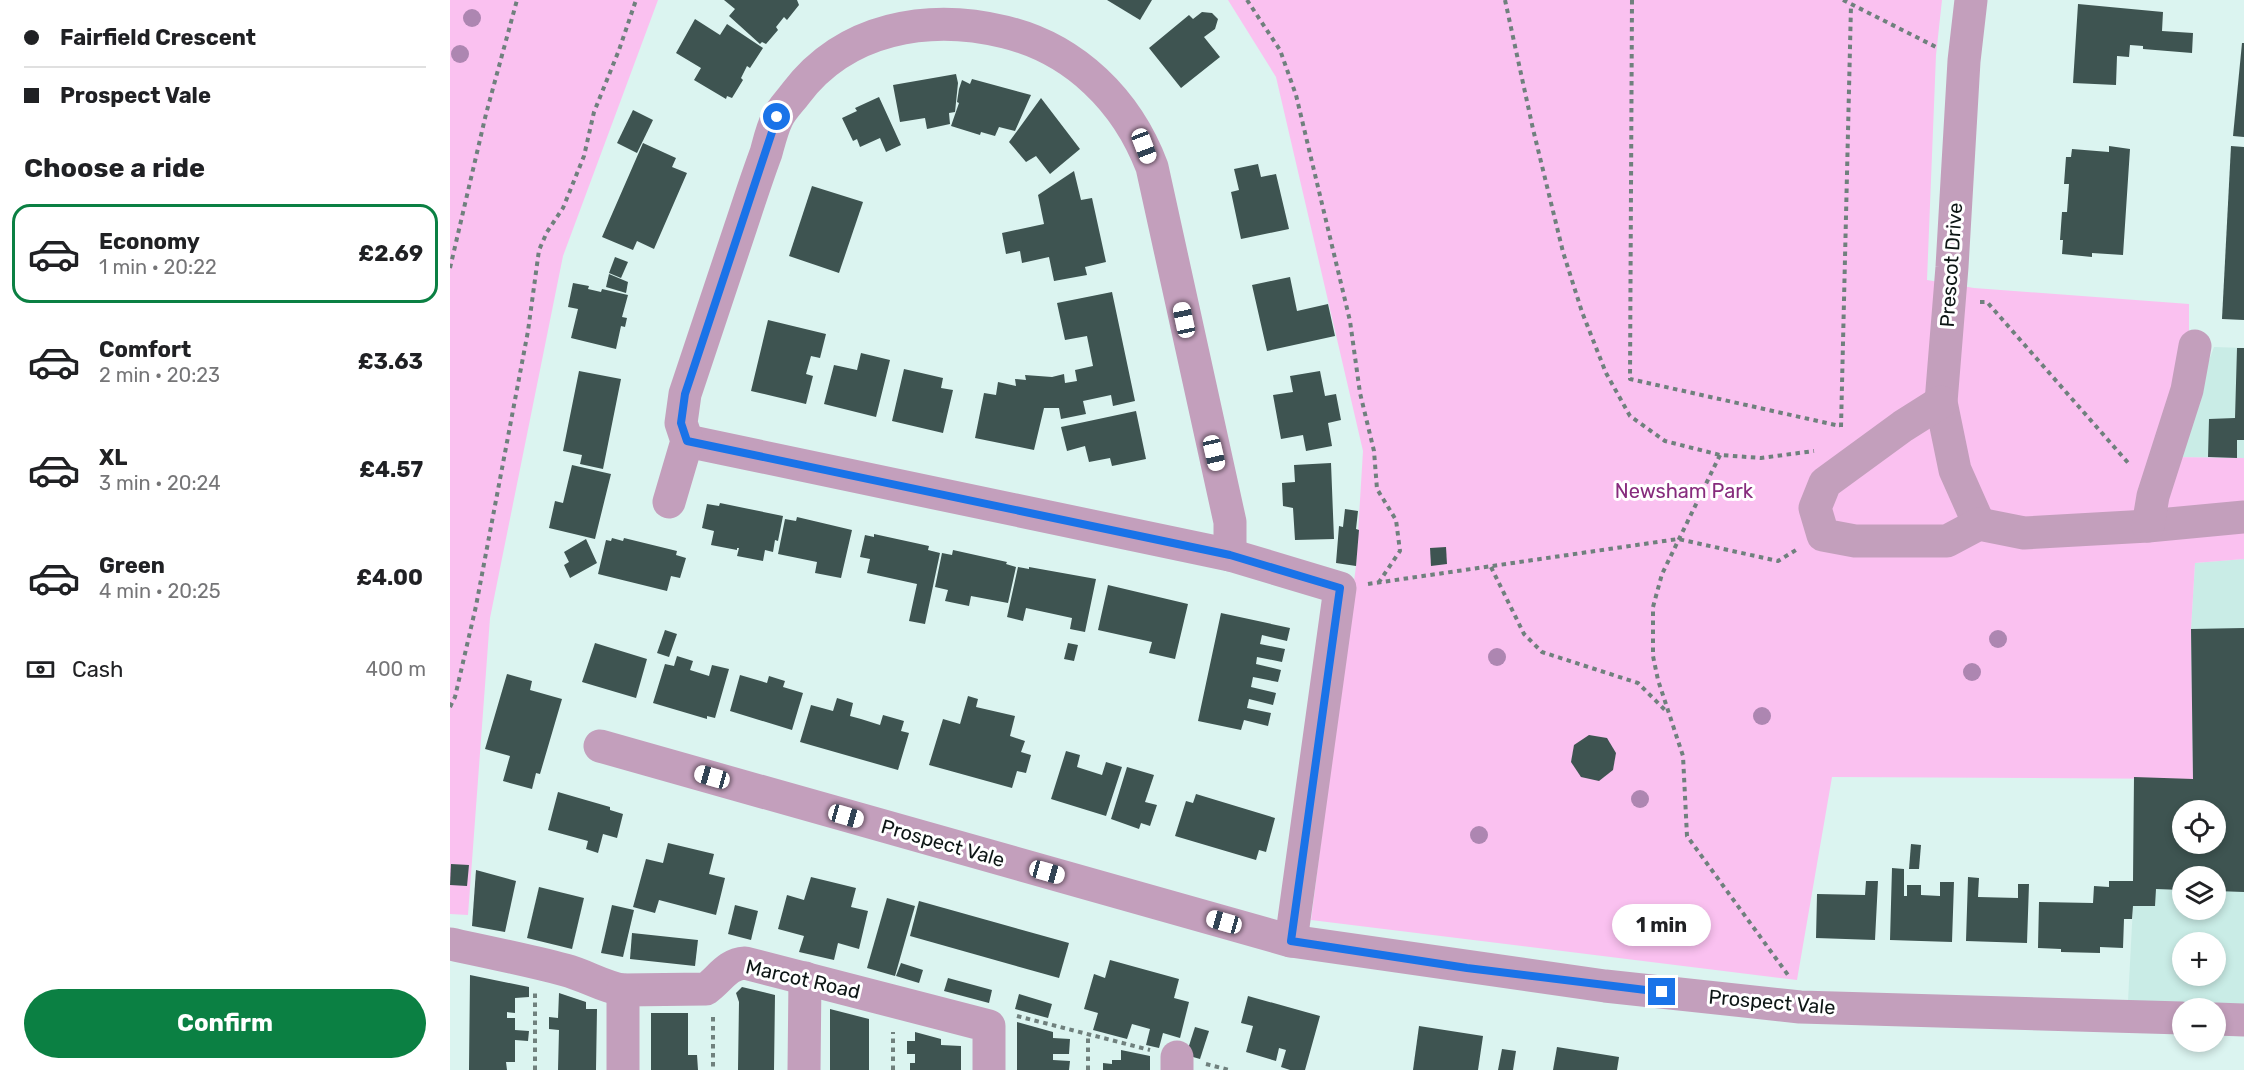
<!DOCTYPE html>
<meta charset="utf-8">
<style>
body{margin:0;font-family:Rubik,sans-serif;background:#f2f2f2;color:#202124;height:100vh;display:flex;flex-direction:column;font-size:22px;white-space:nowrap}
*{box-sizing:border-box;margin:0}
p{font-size:20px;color:#757577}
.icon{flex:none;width:33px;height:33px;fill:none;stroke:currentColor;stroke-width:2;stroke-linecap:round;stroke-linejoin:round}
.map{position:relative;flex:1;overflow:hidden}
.details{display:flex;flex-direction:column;background:#fff;width:450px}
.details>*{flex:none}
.top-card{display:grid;align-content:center;height:132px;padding:0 24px;background:#fff}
.tools{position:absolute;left:1722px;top:800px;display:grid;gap:12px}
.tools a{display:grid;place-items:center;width:54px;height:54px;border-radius:50%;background:#fff;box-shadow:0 3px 9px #0003;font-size:30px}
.end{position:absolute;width:27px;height:27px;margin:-14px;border:8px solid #1a73e8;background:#fff;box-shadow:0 0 0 3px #fff}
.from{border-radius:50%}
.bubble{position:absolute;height:42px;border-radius:21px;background:#fff;box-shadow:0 3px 9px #0003;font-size:20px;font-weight:700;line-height:42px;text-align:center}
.car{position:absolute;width:18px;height:36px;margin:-18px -9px;border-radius:8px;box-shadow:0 0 4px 2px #0007;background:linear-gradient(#fff 24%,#345 0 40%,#fff 0 76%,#345 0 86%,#fff 0)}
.top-card b{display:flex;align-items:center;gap:21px;height:57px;font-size:22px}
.top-card b+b{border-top:2px solid #e0e0e0}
.top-card i{width:15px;height:15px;background:#202124}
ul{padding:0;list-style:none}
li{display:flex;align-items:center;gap:18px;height:99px;margin:0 12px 9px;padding:0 12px;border:3px solid transparent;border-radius:18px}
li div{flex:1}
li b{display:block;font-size:22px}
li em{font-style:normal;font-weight:700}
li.active{border-color:#0b8043}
li>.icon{width:54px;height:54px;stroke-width:1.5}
h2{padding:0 24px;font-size:27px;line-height:72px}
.pay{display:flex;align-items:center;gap:15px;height:66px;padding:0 24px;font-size:22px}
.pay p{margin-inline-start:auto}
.cta{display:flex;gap:12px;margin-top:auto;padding:12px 24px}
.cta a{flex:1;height:69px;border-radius:36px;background:#0b8043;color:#fff;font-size:24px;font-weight:700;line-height:69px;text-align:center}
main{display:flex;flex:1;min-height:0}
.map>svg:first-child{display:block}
.built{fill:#c9ece6;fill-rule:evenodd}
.green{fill:#fac1f0}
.building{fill:#3e5451;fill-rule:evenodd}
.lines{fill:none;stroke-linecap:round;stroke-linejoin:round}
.path{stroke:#6f807d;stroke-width:4;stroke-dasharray:4.5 4.5;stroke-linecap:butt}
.minor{stroke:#c39fbc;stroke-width:33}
.tree{fill:#ad86b1}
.route{stroke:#1a73e8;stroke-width:8}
.labels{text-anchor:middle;stroke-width:6;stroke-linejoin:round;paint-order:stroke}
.street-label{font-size:20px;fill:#0d1615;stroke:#fff}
.park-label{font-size:20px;fill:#872c7d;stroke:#fff}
</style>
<main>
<section class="details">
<div class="top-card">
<b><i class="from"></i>Fairfield Crescent</b>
<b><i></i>Prospect Vale</b>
</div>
<h2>Choose a ride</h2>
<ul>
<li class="active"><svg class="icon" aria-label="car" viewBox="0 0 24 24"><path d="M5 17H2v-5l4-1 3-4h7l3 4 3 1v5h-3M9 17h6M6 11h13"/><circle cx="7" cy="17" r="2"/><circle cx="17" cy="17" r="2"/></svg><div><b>Economy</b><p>1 min · 20:22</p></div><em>£2.69</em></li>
<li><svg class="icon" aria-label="car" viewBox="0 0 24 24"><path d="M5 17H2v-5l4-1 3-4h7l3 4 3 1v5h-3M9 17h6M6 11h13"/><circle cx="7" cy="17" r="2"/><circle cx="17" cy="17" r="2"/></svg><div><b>Comfort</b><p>2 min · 20:23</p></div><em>£3.63</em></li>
<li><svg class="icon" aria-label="car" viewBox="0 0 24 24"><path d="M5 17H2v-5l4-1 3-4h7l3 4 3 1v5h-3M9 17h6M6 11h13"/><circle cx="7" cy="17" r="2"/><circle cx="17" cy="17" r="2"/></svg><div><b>XL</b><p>3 min · 20:24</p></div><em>£4.57</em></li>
<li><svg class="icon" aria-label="car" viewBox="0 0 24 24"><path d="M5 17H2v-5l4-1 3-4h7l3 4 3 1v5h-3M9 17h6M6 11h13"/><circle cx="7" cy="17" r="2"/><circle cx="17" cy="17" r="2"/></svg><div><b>Green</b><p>4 min · 20:25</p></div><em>£4.00</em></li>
</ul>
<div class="pay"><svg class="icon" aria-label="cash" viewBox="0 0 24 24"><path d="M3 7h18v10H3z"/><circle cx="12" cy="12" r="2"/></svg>Cash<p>400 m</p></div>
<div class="cta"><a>Confirm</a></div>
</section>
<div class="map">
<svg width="1794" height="1070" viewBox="0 0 1794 1070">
<rect width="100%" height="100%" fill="#dbf4f0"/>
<!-- built -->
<g class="built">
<polygon points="1764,347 1794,348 1794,458 1723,457"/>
<path d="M 1794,559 L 1794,1004 L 1678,1001 L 1683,906 L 1684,777 L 1741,629 L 1745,563 ZM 1732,810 L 1766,810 L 1766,843 L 1732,843 ZM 1732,876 L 1766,876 L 1766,909 L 1732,909 ZM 1732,942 L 1766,942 L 1766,975 L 1732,975 Z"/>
</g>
<!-- green -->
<g class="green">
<polygon points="0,0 208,0 113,256 40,618 18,915 0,914"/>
<polygon points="778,0 1492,0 1486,55 1477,280 1524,288 1739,304 1739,345 1723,457 1794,458 1794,559 1745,563 1741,629 1743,779 1382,777 1347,980 861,920 906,566 913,451 826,77"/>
</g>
<!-- building -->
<g class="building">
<polygon points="274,0 347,0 349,5 337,20 334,17 326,27 328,30 316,44 312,42 310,44 279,16 285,9"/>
<polygon points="657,0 702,0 690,20"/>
<polygon points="1628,4 1713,12 1712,31 1743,33 1742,53 1693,49 1693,46 1680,45 1679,57 1667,56 1666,85 1623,83"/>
<polygon points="752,12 762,13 768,19 765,29 754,37 770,57 731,88 699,48 739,15 743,19"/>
<polygon points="245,19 270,35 277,24 313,48 300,68 297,66 291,78 293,80 282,98 277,96 276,99 244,80 251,68 226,53"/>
<polygon points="1792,43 1794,43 1794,137 1783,136"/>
<polygon points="506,74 508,83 505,112 499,113 500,124 477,129 475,118 450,122 443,85"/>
<polygon points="522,79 581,95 565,131 549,127 545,136 531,132 530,135 501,126 509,103 507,102 509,89 512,80 520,84"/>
<polygon points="429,97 451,145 436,152 430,138 410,147 407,139 403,141 392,118 407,111 405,108"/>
<polygon points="591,98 630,149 600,174 586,156 576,162 559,142"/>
<polygon points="183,110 203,120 187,153 167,143"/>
<polygon points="193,143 226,158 222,167 237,173 204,249 187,241 183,250 152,237"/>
<polygon points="1659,146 1680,149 1673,255 1642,253 1642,257 1612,254 1613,240 1610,240 1612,212 1617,212 1619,184 1614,184 1616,157 1621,157 1622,149 1659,152"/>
<polygon points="1781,146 1794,147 1794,320 1772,319"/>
<polygon points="808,164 811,177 826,174 839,229 791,239 781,192 789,190 784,169"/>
<polygon points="624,171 631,200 642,198 656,262 635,267 637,275 604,281 599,257 572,263 570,251 556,254 552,233 594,224 588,195"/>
<polygon points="362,186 413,202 389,273 339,256"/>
<polygon points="165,257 178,262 171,278 159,273"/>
<polygon points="159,274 178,282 176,293 156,287"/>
<polygon points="840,277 847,311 878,304 885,336 817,351 802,285"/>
<polygon points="123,283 139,286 138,289 151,292 152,289 178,295 172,317 177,318 175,327 171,326 166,349 121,338 128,309 118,307"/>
<polygon points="662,292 685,401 663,406 661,395 633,401 636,414 611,419 609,408 594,408 584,450 525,438 534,393 546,395 548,382 566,386 565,379 576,380 575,375 602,377 614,374 615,383 627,381 625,370 643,366 637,336 615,340 607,303"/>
<polygon points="318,320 376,334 370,358 361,356 356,374 363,376 356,404 301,391"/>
<polygon points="1787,348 1794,348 1794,440 1787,440 1787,458 1758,457 1759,419 1785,418"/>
<polygon points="411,353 440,360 426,417 374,404 384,365 407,370"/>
<polygon points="454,369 493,378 491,388 503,390 493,433 442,421"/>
<polygon points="129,371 171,379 153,469 130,464 132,455 113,451"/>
<polygon points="870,371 875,396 886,394 891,420 878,423 882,446 856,451 853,435 831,439 823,395 843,392 840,376"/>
<polygon points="686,411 696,459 662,466 660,458 639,462 635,446 617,451 611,427"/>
<polygon points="881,463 884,539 845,540 843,508 833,506 832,483 845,482 844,465"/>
<polygon points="122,465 161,474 145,539 99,528 105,501 113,503"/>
<polygon points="270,503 333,516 328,541 325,540 323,552 315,550 313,561 287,556 289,548 287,548 287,550 261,545 264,531 252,528 257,504 269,506"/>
<polygon points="895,509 908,511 906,529 909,530 906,566 886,563 889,526 893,527"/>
<polygon points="347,517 402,530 391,578 365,573 367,562 328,554 335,519 346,521"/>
<polygon points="424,534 479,546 478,550 490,553 475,624 459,621 467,584 417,573 420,559 410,557 415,535 424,537"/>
<polygon points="162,538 173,541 174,538 227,551 226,555 236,558 230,578 221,576 217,591 148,574 156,540 161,541"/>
<polygon points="136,539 147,563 120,578 114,565 119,562 114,552"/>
<polygon points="996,547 997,564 981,566 980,548"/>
<polygon points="503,550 557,562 556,564 566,567 558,603 521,596 519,606 495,601 498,590 485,587 492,553 502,555"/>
<polygon points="568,567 579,569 579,567 646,579 635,632 620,629 622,618 576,608 573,621 557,617"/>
<polygon points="658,585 738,604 725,659 699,653 702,642 648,630"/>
<polygon points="771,613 840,628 837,641 812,635 810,644 835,649 832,662 807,657 806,664 831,670 828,682 803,677 801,687 826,693 823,705 799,699 797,708 821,713 818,726 794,720 791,730 748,721"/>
<path d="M 1794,628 L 1794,892 L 1766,891 L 1766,876 L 1732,876 L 1732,890 L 1706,889 L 1705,906 L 1683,906 L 1682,919 L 1674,919 L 1673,948 L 1650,947 L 1650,953 L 1611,952 L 1611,949 L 1588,948 L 1589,902 L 1643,903 L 1644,886 L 1659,887 L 1659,881 L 1683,881 L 1684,777 L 1743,779 L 1741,629 ZM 1732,810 L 1766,810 L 1766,843 L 1732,843 Z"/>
<polygon points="215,630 227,634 219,657 207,653"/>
<polygon points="145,643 197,659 186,698 132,682"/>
<polygon points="618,643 628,645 624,661 614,659"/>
<polygon points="227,656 243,661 240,670 259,676 262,665 279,669 265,718 257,716 257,719 203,703 215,664 224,666"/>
<polygon points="57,674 82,681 80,690 112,699 90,774 86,773 82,789 53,781 60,756 35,749"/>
<polygon points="290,675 317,683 319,676 335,681 333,687 353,693 342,730 280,711"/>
<polygon points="518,696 528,699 526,707 565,716 560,736 575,741 571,752 581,755 576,773 567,771 562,788 479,765 493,719 510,724"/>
<polygon points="387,698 403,703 400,716 411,719 430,725 433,715 454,721 451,731 459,733 448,770 350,742 361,705 383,711"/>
<polygon points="1139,735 1157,738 1166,753 1163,770 1149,781 1131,777 1121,762 1124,745"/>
<polygon points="616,751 630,755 627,767 652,775 656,762 672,767 656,816 601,799"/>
<polygon points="677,767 704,775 695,802 707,805 700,826 691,823 689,829 661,819"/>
<polygon points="108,792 160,807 160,810 173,814 167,838 153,834 148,853 136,849 138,841 98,830"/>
<polygon points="746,794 825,818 816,852 809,850 806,860 725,836 736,801 743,803"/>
<polygon points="218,843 264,854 259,874 275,878 266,915 209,900 205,913 183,907 196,859 213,863"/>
<polygon points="1461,844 1471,845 1469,869 1459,869"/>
<polygon points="1,864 19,865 17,886 0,885"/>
<polygon points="1442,868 1454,869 1454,896 1457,896 1457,885 1471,885 1471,895 1490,896 1490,882 1504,882 1502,942 1440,940"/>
<polygon points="26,870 66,881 55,932 22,926"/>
<polygon points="361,877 406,888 401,907 418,911 409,949 388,943 384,960 349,952 354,936 328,929 337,895 354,900"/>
<polygon points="1518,877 1529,878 1528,897 1568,898 1568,884 1579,884 1577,943 1516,941"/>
<polygon points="1416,881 1428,881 1425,940 1366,938 1367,894 1415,895"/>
<polygon points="89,887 134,898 122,949 77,938"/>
<polygon points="437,898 465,906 445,976 417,968"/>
<polygon points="469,901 619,943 609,978 460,936"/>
<polygon points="162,905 184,910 173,957 151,953"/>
<polygon points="285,905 308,911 301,940 278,934"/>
<polygon points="182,933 248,940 245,966 180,959"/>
<polygon points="660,960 729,979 724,998 739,1002 730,1038 713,1033 709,1048 696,1045 700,1029 682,1024 677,1039 643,1030 648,1013 634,1009 644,974 655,978"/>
<polygon points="451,963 473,970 469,983 446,976"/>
<polygon points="20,975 79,987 79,997 65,998 65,1013 57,1012 57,1018 65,1018 65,1030 79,1031 78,1041 65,1040 65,1062 56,1062 57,1070 19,1070"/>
<polygon points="498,978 542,990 539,1003 494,991"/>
<polygon points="292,987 325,995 324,1070 288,1070 289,1002 286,993"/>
<polygon points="109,993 136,1002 136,1009 147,1009 146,1070 108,1070 109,1030 99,1029 99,1017 108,1018"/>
<polygon points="569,994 602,1004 598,1018 565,1009"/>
<polygon points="798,996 870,1016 855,1070 840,1070 831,1067 836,1050 829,1048 826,1061 796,1052 803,1026 791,1023"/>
<polygon points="380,1009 419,1019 419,1070 380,1070"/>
<polygon points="201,1013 238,1013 238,1055 247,1055 248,1070 201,1070"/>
<polygon points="567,1022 603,1032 603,1038 620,1039 619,1054 603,1054 603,1060 620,1061 619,1070 567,1070"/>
<polygon points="969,1026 1033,1036 1028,1070 963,1070"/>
<polygon points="745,1027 759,1031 750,1059 736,1055"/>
<polygon points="465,1032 491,1039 491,1045 511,1046 511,1070 460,1070 460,1063 465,1063 465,1054 457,1054 457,1041 465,1041"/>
<polygon points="1107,1047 1169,1057 1167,1070 1103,1070"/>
<polygon points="1052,1049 1066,1051 1063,1070 1048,1070"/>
<polygon points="671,1050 700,1056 700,1070 653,1070 653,1063 662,1064 662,1060 671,1060"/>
</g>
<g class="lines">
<!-- path -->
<g class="path">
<polyline points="797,0 830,50 846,95 900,321 910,393 924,451 927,489 946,520 950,551 929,582"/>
<polyline points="1055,0 1083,129 1113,252 1132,312 1156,373 1180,416 1215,441 1270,455 1311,458 1364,451"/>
<polyline points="1182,0 1180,379 1390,426"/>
<polyline points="1393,0 1486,47"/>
<polyline points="0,268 36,114 67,0"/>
<polyline points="1530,302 1537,302 1680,465"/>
<polyline points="1391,427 1401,5"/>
<polyline points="1270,455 1212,574 1203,607 1203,656 1208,680 1233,756 1237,836 1338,975"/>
<polyline points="1041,567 1074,634 1092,652 1188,683 1217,712"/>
<polyline points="918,584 1228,539 1328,561 1346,550"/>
<polyline points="0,707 5,697 26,606 78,331 89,250 97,232 113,208 134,156 144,112 169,50 186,0"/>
<polyline points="567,1016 700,1050"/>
<polyline points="263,1017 263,1070"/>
<polyline points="756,1064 779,1070"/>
<polyline points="85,1070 85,993"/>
<polyline points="443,1070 443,1032"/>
<polyline points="638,1070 638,1034"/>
</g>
<!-- minor -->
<g class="minor">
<polyline points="1521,0 1514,61 1502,267 1491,402 1505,470 1529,524"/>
<polyline points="1491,402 1453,426 1375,483 1365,508 1373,535 1405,541 1497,541 1529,524 1574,533 1698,526 1794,517"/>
<polyline points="237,441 780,555 890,588 841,941"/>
<path d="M 219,502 L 237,441 L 231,423 L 235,394 C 254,338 272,282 291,226 C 299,202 307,177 316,153 C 319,142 322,129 327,119 C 331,110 340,101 346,93 C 395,28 478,13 555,32 C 625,49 677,101 702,167 L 780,522 L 780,555"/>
<polyline points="1698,526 1703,496 1737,390 1745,346"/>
<polyline points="150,746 841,941 1155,986 1350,1007 1732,1018"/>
<path d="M 0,944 C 38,952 77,960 115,970 C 135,975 153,987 173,990 L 256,989 C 270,979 277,964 295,963 L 539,1026 L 539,1070"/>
<polyline points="1766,1019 1794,1020"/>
<polyline points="173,1070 173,990"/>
<polyline points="354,1070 355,978"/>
<polyline points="727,1070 727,1057"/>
</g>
</g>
<!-- trees -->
<g class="tree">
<circle cx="22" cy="18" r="9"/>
<circle cx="10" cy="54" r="9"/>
<circle cx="1548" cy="639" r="9"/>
<circle cx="1047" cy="657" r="9"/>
<circle cx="1522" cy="672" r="9"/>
<circle cx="1312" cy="716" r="9"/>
<circle cx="1190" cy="799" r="9"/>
<circle cx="1029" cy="835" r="9"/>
</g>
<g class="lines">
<!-- route -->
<polyline class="route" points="327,117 235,394 231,423 237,441 780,555 890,588 841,941 1017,968 1212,992"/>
</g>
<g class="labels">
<!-- street labels -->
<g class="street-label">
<text transform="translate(1501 265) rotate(-86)" y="7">Prescot Drive</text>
<text transform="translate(493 843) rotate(16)" y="7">Prospect Vale</text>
<text transform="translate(353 979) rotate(13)" y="7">Marcot Road</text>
<text transform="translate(1322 1002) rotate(5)" y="7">Prospect Vale</text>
</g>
<!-- park labels -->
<g class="park-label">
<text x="1234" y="498">Newsham Park</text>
</g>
</g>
</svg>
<div class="tools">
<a><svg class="icon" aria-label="locate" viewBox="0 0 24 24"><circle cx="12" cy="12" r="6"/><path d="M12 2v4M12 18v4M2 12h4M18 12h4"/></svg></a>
<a><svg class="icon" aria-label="layers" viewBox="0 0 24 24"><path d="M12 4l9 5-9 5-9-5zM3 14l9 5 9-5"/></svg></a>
<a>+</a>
<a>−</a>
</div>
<i class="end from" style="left:327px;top:117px"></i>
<i class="end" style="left:1212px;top:992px"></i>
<div class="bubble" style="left:1162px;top:904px;width:99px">1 min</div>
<i class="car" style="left:694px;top:146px;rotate:159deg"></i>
<i class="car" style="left:734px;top:320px;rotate:348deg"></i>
<i class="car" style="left:764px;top:453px;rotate:167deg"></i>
<i class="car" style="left:262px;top:777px;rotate:286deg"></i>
<i class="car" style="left:396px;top:816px;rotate:106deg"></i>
<i class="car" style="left:597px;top:872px;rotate:106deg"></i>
<i class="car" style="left:774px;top:922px;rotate:286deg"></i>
</div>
</main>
